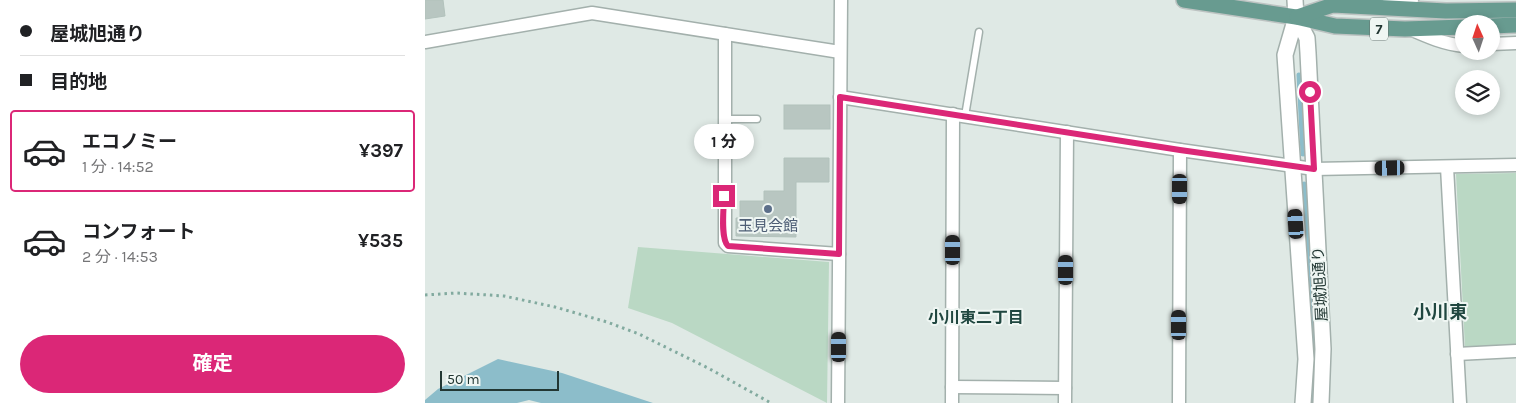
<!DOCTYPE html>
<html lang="ja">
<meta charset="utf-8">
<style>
body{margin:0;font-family:Karla,"Noto Sans JP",sans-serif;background:#f2f2f2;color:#202124;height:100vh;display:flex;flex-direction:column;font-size:19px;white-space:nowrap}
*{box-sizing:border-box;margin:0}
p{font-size:16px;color:#757577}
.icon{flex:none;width:28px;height:28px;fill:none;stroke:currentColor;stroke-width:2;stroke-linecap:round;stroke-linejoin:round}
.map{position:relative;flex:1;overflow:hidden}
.side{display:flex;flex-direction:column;background:#fff;width:425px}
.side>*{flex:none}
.top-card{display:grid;align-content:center;height:110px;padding:0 20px;background:#fff}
.needle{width:32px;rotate:357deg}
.buttons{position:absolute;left:1030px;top:15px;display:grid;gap:10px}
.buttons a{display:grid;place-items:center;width:45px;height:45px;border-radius:50%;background:#fff;box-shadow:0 2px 8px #0003;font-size:25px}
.scale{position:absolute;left:15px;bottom:12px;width:119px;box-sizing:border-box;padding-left:5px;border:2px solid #223733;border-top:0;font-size:14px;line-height:18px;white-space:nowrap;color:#223733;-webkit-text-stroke:4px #eff6f3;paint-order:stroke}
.end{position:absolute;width:22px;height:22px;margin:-11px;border:6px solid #db2777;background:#fff;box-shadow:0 0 0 2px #fff}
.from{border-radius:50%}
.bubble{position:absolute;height:35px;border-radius:18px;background:#fff;box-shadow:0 2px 8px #0003;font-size:16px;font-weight:700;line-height:35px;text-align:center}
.car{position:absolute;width:15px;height:30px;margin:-15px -8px;border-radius:6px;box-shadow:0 0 4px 1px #0007;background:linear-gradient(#222 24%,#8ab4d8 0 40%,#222 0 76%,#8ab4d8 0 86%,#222 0)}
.top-card b{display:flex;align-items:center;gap:18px;height:48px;font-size:19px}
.top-card b+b{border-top:1px solid #e0e0e0}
.top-card i{width:12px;height:12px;background:#202124}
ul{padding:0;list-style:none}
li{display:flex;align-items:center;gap:15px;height:82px;margin:0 10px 8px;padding:0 10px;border:2px solid transparent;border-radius:5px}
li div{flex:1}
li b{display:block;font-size:19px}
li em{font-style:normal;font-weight:700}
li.selected{border-color:#db2777}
li>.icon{width:45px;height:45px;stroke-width:1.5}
.primary-button{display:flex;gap:10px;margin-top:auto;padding:10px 20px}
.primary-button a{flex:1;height:58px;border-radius:30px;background:#db2777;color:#fff;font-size:20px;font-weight:700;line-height:58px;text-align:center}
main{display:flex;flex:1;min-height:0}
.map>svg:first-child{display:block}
.green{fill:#bad8c4}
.water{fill:#8cbdca}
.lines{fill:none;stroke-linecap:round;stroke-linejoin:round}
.stream{stroke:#8cbdca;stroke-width:5}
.building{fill:#b8c6c1;stroke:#b2c2bc}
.service-casing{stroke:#a3b0ac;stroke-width:9}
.minor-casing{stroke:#a3b0ac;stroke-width:15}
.tertiary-casing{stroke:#a3b0ac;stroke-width:18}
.primary-casing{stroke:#bdc3c2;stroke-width:18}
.path{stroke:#82aa9f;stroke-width:3;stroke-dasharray:2.5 4;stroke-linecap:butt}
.service{stroke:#fff;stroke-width:6}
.minor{stroke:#fff;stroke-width:12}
.tertiary{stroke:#fff;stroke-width:15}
.primary{stroke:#689b90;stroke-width:15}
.route{stroke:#db2777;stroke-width:6}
.service-dot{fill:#5c6f8a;stroke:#eff6f3;stroke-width:2}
.labels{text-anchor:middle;stroke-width:4;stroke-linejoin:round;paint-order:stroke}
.shield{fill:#eff6f3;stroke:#60706d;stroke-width:1}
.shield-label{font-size:14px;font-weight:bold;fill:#223733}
.service-label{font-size:15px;fill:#4e5e75;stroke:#eff6f3}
.street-label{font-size:15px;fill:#223733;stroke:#eff6f3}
.neighbourhood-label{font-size:16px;font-weight:bold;fill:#204740;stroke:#eff6f3}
.quarter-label{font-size:18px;font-weight:bold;fill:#204740;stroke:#eff6f3}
</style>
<main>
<section class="side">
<div class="top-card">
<b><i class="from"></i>屋城旭通り</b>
<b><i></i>目的地</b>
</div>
<ul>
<li class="selected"><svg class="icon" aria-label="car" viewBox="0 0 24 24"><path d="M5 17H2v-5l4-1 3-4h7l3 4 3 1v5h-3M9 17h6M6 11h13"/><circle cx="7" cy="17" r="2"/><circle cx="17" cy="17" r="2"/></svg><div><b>エコノミー</b><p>1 分 · 14:52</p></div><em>¥397</em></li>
<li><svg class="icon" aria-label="car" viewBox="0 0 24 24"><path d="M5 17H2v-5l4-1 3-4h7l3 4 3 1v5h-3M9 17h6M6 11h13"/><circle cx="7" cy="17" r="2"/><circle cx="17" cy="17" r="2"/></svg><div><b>コンフォート</b><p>2 分 · 14:53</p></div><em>¥535</em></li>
</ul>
<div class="primary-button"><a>確定</a></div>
</section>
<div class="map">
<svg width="1091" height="403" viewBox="0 0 1091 403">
<rect width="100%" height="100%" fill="#dfe9e5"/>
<!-- green -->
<g class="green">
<polygon points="1091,173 1091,344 1040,347 1031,174"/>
<polygon points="213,247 404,262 402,403 247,323 203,308"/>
</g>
<!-- water -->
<polygon class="water" points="73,359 137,373 228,403 116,403 104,400 92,403 0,403 0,400 13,389"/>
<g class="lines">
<!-- stream -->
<g class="stream">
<polyline points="874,75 878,154"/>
<polyline points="879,184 887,345"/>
<polyline points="886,403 888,364"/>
</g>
</g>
<!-- building -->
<g class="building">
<polygon points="0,0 18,0 20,16 0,19"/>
<rect x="359" y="105" width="46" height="24"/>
<polygon points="359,158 404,158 404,182 371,182 371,237 311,236 311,218 315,218 315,201 339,201 339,191 359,191"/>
</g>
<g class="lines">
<defs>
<g id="service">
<polyline points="540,116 554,32"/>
<polyline points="300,119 332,119"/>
</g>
<g id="minor">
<polyline points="963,4 987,0"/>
<path d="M 985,29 C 1003,37 1019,44 1039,46"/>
<polyline points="300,34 300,243 303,246 414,254"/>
<polyline points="0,42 167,13 415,52"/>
<polyline points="1066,44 1091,43"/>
<polyline points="415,97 755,150 889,169 1091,165"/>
<polyline points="1022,167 1035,403"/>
<polyline points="1032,354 1091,351"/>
<polyline points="527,387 640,388"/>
<polyline points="413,403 416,0"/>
<polyline points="527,403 528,114"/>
<polyline points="640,403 642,132"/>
<polyline points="754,403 755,150"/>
</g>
<g id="tertiary">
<polyline points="870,0 871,17 860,55 881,359 878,403"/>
<polyline points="871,17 882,38 883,53 898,349 896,403"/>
</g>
<g id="primary">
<polyline points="759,0 871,17 910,26 980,29 1039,27"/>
<polyline points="872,17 908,5 1021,11 1091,10"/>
<polyline points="1066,26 1091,25"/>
</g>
</defs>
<!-- service casing -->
<use href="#service" class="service-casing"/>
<!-- minor casing -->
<use href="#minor" class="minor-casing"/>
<!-- tertiary casing -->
<use href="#tertiary" class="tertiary-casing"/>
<!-- primary casing -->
<use href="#primary" class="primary-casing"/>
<!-- path -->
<polyline class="path" points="0,295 31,293 79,296 130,307 182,322 214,334 283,368 346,403"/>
<!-- service -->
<use href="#service" class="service"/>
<!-- minor -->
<use href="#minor" class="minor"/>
<!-- tertiary -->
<use href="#tertiary" class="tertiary"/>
<!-- primary -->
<use href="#primary" class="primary"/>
</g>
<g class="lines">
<!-- route -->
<path class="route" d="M 299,196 C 299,208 295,238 303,246 L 414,254 L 415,97 L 755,150 L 889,169 L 885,92"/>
</g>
<!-- markers -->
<circle class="service-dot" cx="343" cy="209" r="5"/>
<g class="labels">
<!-- shield labels -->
<rect class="shield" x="945" y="17.5" width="18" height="23" rx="4"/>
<g class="shield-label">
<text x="954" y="34">7</text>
</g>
<!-- service labels -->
<g class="service-label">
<text x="343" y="231">玉見会館</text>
</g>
<!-- street labels -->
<g class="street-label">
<text transform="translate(895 284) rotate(-93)" y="5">屋城旭通り</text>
</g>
<!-- neighbourhood labels -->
<g class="neighbourhood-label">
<text x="551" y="323">小川東二丁目</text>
</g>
<!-- quarter labels -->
<g class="quarter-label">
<text x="1015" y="318">小川東</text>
</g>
</g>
</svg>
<div class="buttons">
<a><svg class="needle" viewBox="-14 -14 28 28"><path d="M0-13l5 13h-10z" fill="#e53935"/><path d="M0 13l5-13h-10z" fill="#757577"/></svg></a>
<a><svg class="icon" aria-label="layers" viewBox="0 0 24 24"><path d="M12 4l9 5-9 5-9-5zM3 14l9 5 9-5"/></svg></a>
</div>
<div class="scale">50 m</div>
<i class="end from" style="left:885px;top:92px"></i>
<i class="end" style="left:299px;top:196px"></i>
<div class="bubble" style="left:269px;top:124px;width:60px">1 分</div>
<i class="car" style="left:965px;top:168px;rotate:269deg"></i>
<i class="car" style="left:755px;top:189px;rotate:180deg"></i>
<i class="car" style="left:871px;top:224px;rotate:356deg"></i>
<i class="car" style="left:528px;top:250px;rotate:0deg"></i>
<i class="car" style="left:641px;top:270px;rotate:0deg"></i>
<i class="car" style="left:754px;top:325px;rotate:0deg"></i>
<i class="car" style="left:414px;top:347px;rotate:0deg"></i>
</div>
</main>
